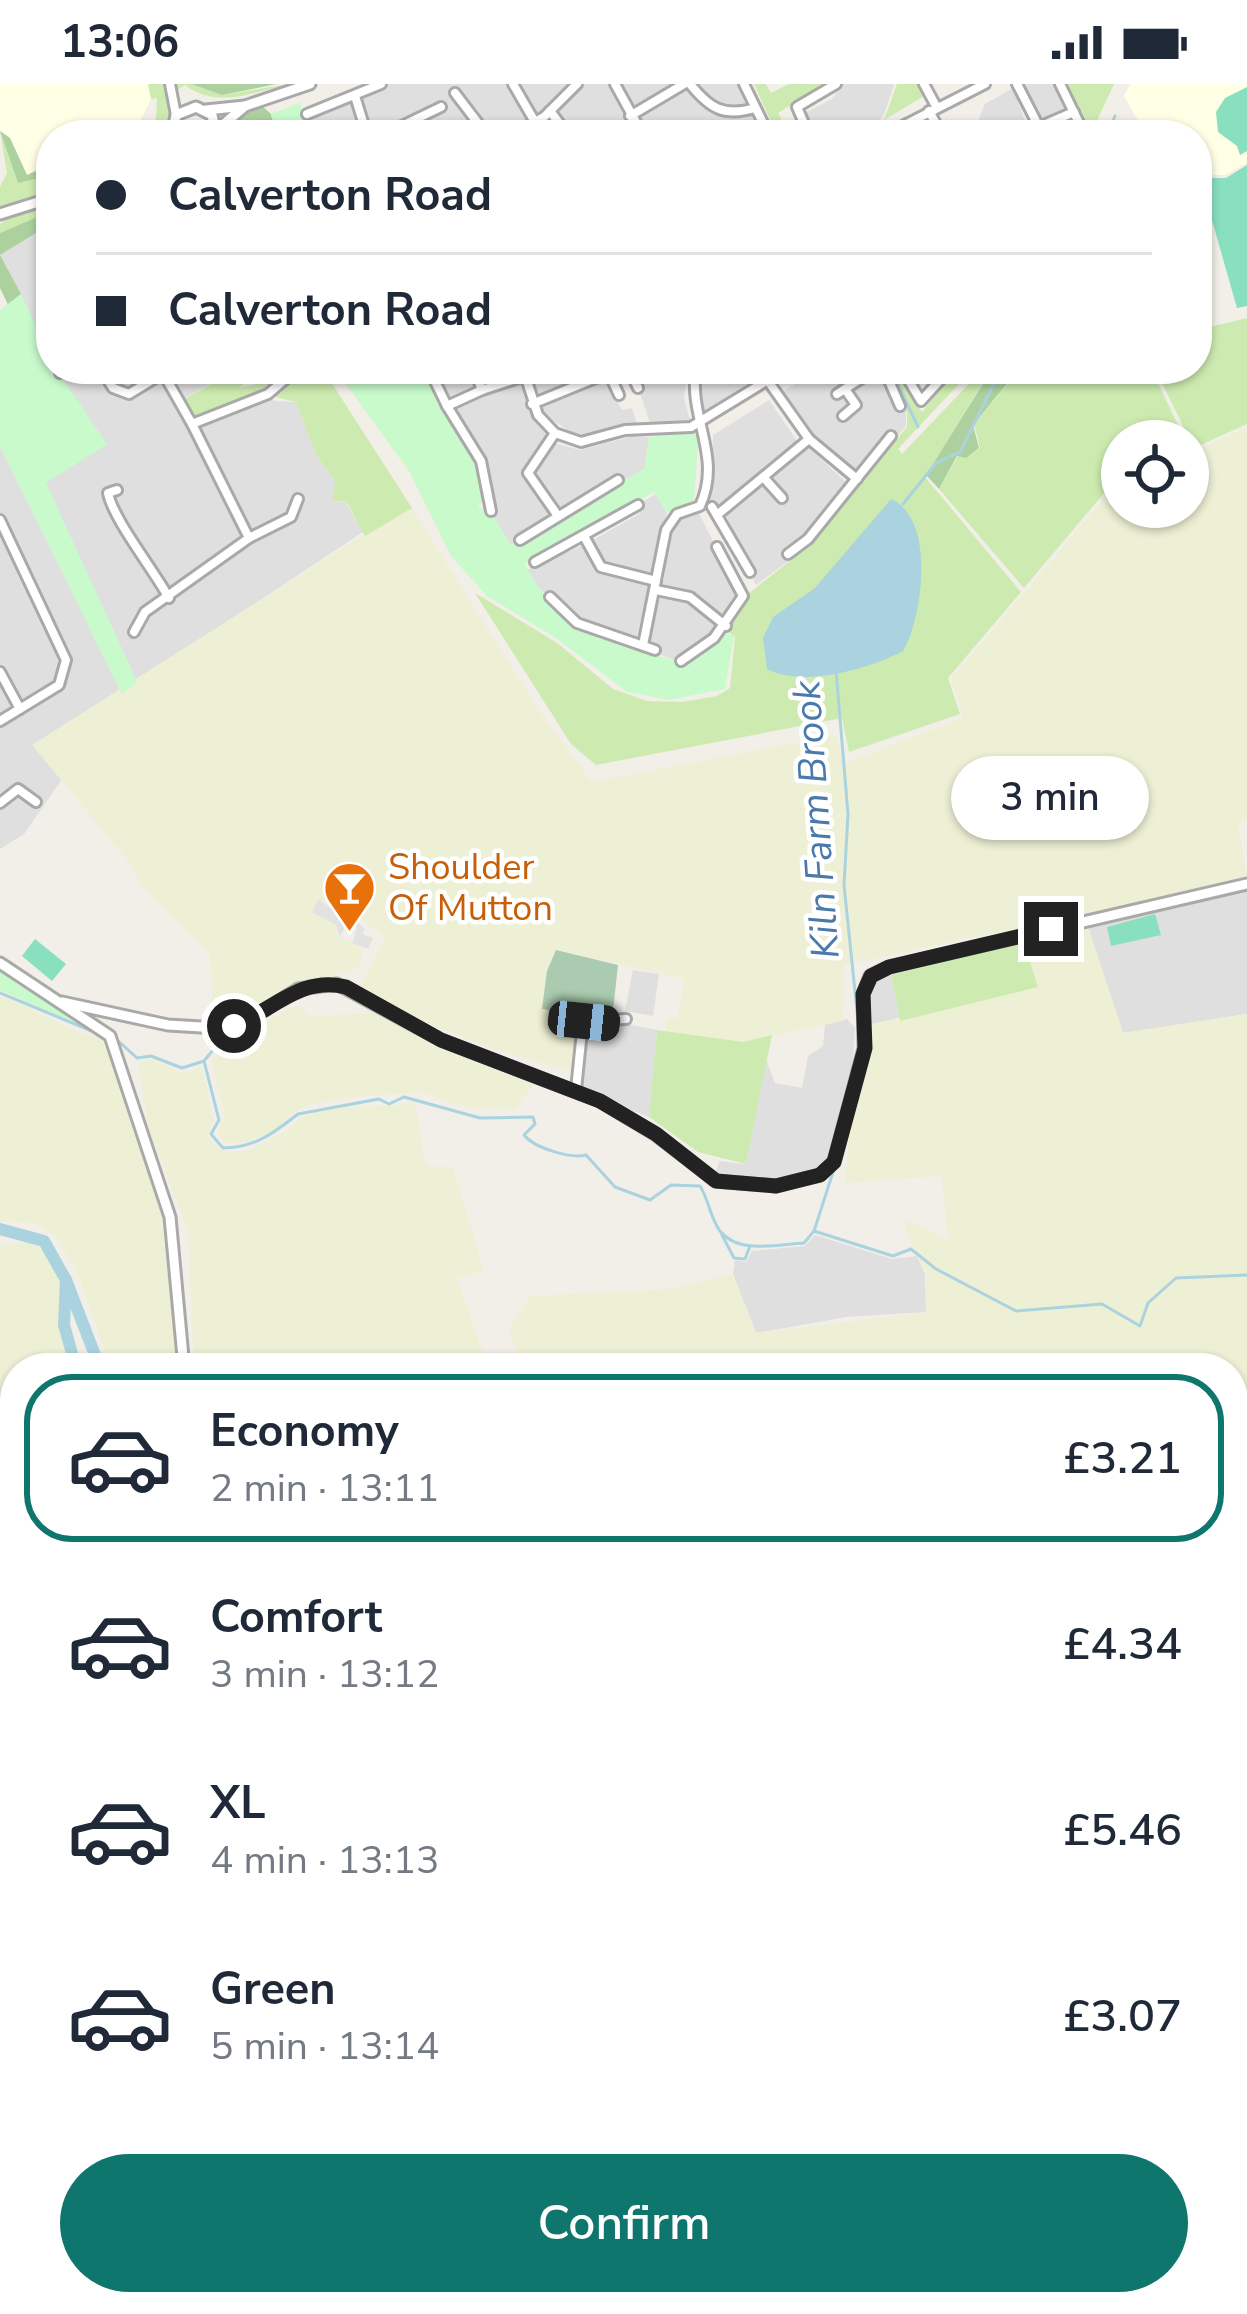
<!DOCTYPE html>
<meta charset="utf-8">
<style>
body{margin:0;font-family:"Nunito Sans",sans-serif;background:#f2f2f3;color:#1f2937;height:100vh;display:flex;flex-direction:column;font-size:45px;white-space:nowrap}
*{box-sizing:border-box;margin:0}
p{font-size:39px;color:#747a83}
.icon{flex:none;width:66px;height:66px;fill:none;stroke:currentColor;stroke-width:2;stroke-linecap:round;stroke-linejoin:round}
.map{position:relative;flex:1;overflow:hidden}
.sheet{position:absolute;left:0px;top:1269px;width:1248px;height:963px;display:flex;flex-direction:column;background:#fff;border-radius:48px 48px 0 0;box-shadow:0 3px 9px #0004}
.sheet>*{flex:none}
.hud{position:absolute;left:36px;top:36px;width:1176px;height:264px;border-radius:48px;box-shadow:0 3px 9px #0004;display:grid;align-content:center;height:264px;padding:0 60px;background:#fff}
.tools{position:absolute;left:1101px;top:336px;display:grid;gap:24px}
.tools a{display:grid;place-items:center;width:108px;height:108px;border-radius:50%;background:#fff;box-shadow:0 3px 9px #0004;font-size:60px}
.end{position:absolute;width:54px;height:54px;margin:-27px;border:15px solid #222;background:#fff;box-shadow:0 0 0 6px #fff}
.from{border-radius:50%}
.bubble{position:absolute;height:84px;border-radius:42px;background:#fff;box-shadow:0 3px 9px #0004;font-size:39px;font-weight:600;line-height:84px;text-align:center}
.car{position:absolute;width:36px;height:72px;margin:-36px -18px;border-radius:15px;box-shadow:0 0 9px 3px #0007;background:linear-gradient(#222 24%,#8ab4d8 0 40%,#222 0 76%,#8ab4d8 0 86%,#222 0)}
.hud b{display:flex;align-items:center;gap:42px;height:114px;font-size:45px}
.hud b+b{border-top:3px solid #e0e1e3}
.hud i{width:30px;height:30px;background:#1f2937}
ul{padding:21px 0 0;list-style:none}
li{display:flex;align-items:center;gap:36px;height:168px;margin:0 24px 18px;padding:0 36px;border:6px solid transparent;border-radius:48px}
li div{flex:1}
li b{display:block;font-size:45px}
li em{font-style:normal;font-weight:600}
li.current{border-color:#0f766e}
li>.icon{width:108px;height:108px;stroke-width:1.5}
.button{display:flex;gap:24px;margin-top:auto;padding:24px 60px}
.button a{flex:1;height:138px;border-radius:72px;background:#0f766e;color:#fff;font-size:48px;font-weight:600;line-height:138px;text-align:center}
.status{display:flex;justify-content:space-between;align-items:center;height:84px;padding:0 60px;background:#fff;direction:ltr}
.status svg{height:33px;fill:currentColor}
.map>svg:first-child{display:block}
.residential{fill:#e0dfdf}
.education{fill:#ffffe5}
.construction{fill:#c7c7b4}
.farmland{fill:#eef0d5}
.grass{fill:#cdebb0}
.forest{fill:#add19e}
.cemetery{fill:#aacbaf}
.park{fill:#c8facc}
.pitch{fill:#88e0be}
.parking{fill:#e2e2e2}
.water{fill:#aad3df}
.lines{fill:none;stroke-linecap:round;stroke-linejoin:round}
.stream{stroke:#aad3df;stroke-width:3}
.river{stroke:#aad3df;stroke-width:12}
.minor-casing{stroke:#a9a9a9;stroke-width:14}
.tertiary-casing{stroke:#a9a9a9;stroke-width:15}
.minor{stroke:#fff;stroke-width:8}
.tertiary{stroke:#fff;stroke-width:9}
.route{stroke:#222;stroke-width:15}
.labels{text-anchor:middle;stroke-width:9;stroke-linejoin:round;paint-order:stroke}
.food-label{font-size:36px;fill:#c56008;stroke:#fff;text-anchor:start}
.water-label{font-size:39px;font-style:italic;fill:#4a7aab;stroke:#fff}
</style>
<div class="status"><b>13:06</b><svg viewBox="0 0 49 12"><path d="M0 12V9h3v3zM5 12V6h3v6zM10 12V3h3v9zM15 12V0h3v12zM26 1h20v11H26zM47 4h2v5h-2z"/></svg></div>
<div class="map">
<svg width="1247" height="2230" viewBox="0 0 1247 2230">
<rect width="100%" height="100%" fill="#f2efe9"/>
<!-- residential -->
<g class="residential">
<polygon points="376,0 750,0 774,51 306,50 304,29"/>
<polygon points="843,0 894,0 884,31 871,45 860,51 816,51 805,29 832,15"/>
<polygon points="1020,0 1062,0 1075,25 1042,41"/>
<polygon points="1013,4 1030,51 972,51 985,20"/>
<polygon points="51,140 51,273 0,171"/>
<polygon points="56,285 236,285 183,315 170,298 192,339 268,310 274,317 296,318 316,371 335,397 335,418 345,417 363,448 137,598 45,398 106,360"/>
<polygon points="432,285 516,285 518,290 448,318"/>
<polygon points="528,285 602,285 538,314"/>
<polygon points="632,285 688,285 684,314 690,336 651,342"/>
<polygon points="703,285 775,285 701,330 697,317"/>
<polygon points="818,285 877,285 896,326 903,324 906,329 906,342 896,354 889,351 857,388 812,351 781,309"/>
<polygon points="604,294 622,326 632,324 637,340 579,353 544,331 540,322"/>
<polygon points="521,296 528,320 549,347 527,380 526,390 553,431 511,461 492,431 484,378 453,324"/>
<polygon points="769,316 799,360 717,422 710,418 713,351"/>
<polygon points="633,352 649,353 645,384 621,399 617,392 560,427 532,396 532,382 554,359 580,366"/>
<polygon points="0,362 121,608 33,661 62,695 24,750 0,765"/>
<polygon points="809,364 848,400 786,470 790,476 756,501 726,431"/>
<polygon points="656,410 667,429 650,493 609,485 591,457 641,429 640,419"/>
<polygon points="699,429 739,510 728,534 687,510 662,503 673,445 681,435"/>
<polygon points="581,462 597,487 649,501 636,556 571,536 534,499 527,486"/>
<polygon points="660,513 689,518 718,544 677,577 656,569 649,560"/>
<polygon points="1247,806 1247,930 1123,949 1088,843"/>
<polygon points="633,886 659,890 653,932 625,927"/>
<polygon points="891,891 900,937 867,941 865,913 870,899"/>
<polygon points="847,935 855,944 853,975 826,1081 778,1096 714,1095 719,1077 746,1080 766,975 775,999 802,1004 808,972 823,962 825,940"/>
<polygon points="626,940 657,946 649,1033 579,1006 586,941 608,945"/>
<polygon points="815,1151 892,1175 917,1172 925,1190 926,1228 847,1233 756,1249 733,1190 735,1176 746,1178 752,1167 805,1162"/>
</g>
<!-- education -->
<g class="education">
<polygon points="0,0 148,0 151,15 138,41 116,51 51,51 51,80 27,91 10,54 0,46"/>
<polygon points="1130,0 1247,0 1247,79 1225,91 1197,91 1197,51 1146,51 1124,12"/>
</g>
<!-- construction -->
<polygon class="construction" points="0,1861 15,1861 15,2217 78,2217 63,2230 0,2230"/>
<!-- farmland -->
<g class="farmland">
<polygon points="1247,343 1247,736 1238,739 1247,795 844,881 843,937 743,958 665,949 666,935 677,935 684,895 557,866 543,925 581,933 574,988 487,963 400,928 361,902 385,854 358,832 318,816 312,828 336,841 337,852 362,864 360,884 287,903 231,938 208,937 213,906 209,869 144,805 128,777 32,661 410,421 538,625 592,698 836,651 843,680 963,633 951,595 1107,411 1122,403 1122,423 1188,423 1188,370"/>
<polygon points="1088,843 1123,949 1247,930 1247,2230 481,2230 490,2217 1233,2217 1233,1284 522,1284 509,1245 530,1212 669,1205 733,1190 756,1249 926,1228 925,1190 902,1135 948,1154 941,1092 845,1099 851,1030 869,968 867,941 1038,902 1024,858"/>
<polygon points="7,913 75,947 108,956 169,1152 180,1284 111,1284 77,1188 55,1152 35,1139 0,1137 0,914"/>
<polygon points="298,921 309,932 380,929 403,945 471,974 539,995 513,1026 458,1022 422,1008 343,1014 309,1021 289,1031 283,1042 248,1058 224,1059 217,1047 225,1032 211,977 227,957"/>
<polygon points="151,975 182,989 202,983 214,1036 207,1052 222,1067 246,1067 289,1046 300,1033 328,1025 415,1020 426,1082 453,1083 484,1187 457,1194 488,1284 194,1284 188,1147 148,1043 138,979"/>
<polygon points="30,1157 45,1168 59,1191 63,1204 57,1233 69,1270 60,1281 15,1284 15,1442 0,1465 0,1162"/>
<polygon points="7,1472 15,1476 15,1537 7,1557 0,1554 0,1475"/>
<polygon points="9,1698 15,1701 15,1861 0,1860 0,1701"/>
<polygon points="78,2217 462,2217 452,2230 63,2230"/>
</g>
<!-- grass -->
<g class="grass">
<path d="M 148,0 L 191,0 L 222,11 L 289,0 C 253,9 216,25 185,1 L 173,9 L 172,43 L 164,51 L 144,51 L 156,34 L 157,14 L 151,15 Z"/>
<polygon points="754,0 766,0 771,9 789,0 825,0 778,29 789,51 777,51"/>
<polygon points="897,0 918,0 924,12 884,36"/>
<polygon points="1063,0 1114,0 1093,45 1083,41"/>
<polygon points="0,47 18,99 51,91 51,127 0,149 0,140 13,131 0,136 0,103 7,89"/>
<polygon points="1247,234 1247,340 1194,364 1155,285 1197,285 1197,246"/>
<polygon points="239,285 261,285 239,304 262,299 274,285 292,285 268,310 192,340 163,289 184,315"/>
<polygon points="306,285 320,285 329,295 412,424 365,452 346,417 333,417 335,397 316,371 296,318 271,312"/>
<polygon points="898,285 922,328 957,285 973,285 898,365 902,370 983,285 991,285 925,393 1021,508 948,594 960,630 849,668 842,634 596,681 571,660 475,509 557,559 613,605 647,617 682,618 717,612 730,604 735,553 727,547 748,510 806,464 907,343 907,329 887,286"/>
<polygon points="1020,285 1151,285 1186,357 1122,357 1122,400 1105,408 1024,504 939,405 958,372 966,374 980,364 974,340"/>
<polygon points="1024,858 1038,903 900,937 891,891"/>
<polygon points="657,946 743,958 772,951 746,1080 698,1068 649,1033"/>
</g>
<!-- forest -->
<g class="forest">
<polygon points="191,0 277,0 222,11"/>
<polygon points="262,22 271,30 276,51 235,51 233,36"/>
<polygon points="0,47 10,54 27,91 51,80 51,91 18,99"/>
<polygon points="51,127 51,140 0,171 21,210 9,223 0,204 0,149"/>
<polygon points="992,285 1019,285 973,341 979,364 966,374 957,372 939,405 926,391"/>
</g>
<!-- cemetery -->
<polygon class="cemetery" points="556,866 618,881 612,936 542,925 547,887"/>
<!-- park -->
<g class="park">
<polygon points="300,19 308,51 276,51 271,30"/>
<polygon points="21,210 51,273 51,285 56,285 107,360 46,399 137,598 122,610 0,362 0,226"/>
<path d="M 335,285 L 425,285 L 477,376 L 482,418 L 478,422 L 494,434 L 511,461 L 645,384 L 649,353 L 699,347 L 694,416 L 667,429 L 654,408 L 525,480 C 555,543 617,565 681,577 L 721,547 L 734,552 L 725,605 L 669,616 L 627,608 L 556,554 L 487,512 L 451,472 L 409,387 Z"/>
<polygon points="0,884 88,938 85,944 0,906"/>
</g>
<!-- pitch -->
<g class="pitch">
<polygon points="1247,3 1247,67 1240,71 1237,62 1218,48 1216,28 1225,14"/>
<polygon points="1247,81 1247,222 1237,224 1200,94 1226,94"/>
<polygon points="1155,830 1161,851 1111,862 1107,843"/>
<polygon points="35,855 66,880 52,897 22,872"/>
</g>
<!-- parking -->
<polygon class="parking" points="318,816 358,838 365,845 362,850 373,854 368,865 352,859 357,844 346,840 340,853 336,841 312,828"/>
<!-- water -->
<path class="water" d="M 891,415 C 936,434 923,533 903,567 C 869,585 803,604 767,585 L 763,554 L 773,533 L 815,504 Z"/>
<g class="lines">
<!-- stream -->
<g class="stream">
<polyline points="1107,51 1115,32"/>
<polyline points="891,285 918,343"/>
<polyline points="903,420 936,379 960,368 1001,285"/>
<polyline points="836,586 848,730 844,801 859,946"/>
<polyline points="0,909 106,953"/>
<polyline points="116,955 137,974 151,972 182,984 204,977 222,955"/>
<path d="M 204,977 L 219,1036 L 211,1050 L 223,1064 C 255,1064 275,1048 298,1030 L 379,1015 L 389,1020 L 404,1013 L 480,1034 L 533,1033 L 535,1040 L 524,1051 C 534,1064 571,1075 586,1071 L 615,1103 L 650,1116 L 671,1101 L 700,1102 C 709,1116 710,1134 720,1147 C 739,1171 778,1160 804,1159 L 814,1147 L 893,1172 L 911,1165 L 936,1185 L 1016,1227 L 1102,1220 L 1140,1242 L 1148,1219 L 1176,1194 L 1247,1191"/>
<polyline points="814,1147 846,1048"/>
<polyline points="722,1151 734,1174 745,1175 750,1162"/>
</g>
<!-- river -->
<g class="river">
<polyline points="0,1145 44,1157 66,1196 64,1241 73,1273 66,1284"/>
<polyline points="66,1196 100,1284"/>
<polyline points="0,1471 15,1464"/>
<polyline points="0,1597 15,1551"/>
<polyline points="0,1696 15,1697"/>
</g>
<defs>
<g id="minor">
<polyline points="170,0 176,31"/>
<polyline points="513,0 535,38"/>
<polyline points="615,0 643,51"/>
<path d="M 690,0 C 710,25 724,33 755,24"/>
<polyline points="744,0 769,51"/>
<polyline points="924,0 937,24"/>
<polyline points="1017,0 1039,43 1074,28"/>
<polyline points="1060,0 1080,41 1075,51"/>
<polyline points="455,9 487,51"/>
<polyline points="355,12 367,51"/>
<polyline points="550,27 568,51"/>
<polyline points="929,27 942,51"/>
<polyline points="307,30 381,0"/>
<polyline points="630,32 684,0"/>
<polyline points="383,51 441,23"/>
<polyline points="511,51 544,33 577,0"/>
<polyline points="809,51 797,23 836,0"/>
<polyline points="885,51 985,0"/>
<polyline points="51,177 51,198"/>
<polyline points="101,285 113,304 129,310 170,285"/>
<polyline points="429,285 447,322"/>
<polyline points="474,285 482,306 525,292"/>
<polyline points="523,285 538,331 555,349 581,358 625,346 691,343 786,285"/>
<polyline points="607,285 619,311"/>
<polyline points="629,285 638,304"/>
<polyline points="884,285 900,322"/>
<polyline points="902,285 921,317 950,285"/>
<polyline points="60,289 67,285"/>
<polyline points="163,289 192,340 268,310 297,285"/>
<polyline points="768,297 809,355 857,395"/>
<polyline points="482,306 447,322 481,377 491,427"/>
<polyline points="837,310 876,285"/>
<polyline points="532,320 608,289"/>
<polyline points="843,332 856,321 845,305"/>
<polyline points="192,340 249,454 291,433 298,415"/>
<polyline points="555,349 528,389 558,432"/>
<polyline points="764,394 782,414"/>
<path d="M 117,406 L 108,409 C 113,435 153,485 169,514"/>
<polyline points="712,423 750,488"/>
<polyline points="717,431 809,355"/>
<polyline points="0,436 66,576 59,601 0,637"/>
<polyline points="585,454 601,483 656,497"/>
<polyline points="520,456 618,396"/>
<polyline points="788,470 808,455 891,352"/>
<polyline points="535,478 638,421"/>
<polyline points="656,506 690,513 726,542"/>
<polyline points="550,513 577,539 655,566"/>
<polyline points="134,548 145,528 249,454"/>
<path d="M 643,561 L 666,446 L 677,430 L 700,422 C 723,372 688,334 696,285"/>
<polyline points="681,577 714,554 743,512 717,463"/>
<polyline points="0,588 20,625"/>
<polyline points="0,719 18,705 36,718"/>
<polyline points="576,1006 583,937 626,935"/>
<polyline points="0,1563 15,1568"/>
</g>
<g id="tertiary">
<polyline points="206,26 245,22 310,0"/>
<polyline points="217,46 245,22"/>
<polyline points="172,51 176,31 196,23 212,31 216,51"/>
<polyline points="0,130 51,114"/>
<polyline points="0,879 110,952 170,1133 184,1284"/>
<polyline points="62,918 168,941 218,944 250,935 298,905 337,900 441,956 600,1017 655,1050 716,1097 776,1102 820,1091 834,1078 864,964 863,910 870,892 889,883 1247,800"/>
<polyline points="744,2217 753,2230"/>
</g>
</defs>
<!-- minor casing -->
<use href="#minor" class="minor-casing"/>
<!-- tertiary casing -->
<use href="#tertiary" class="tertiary-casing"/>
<!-- minor -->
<use href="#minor" class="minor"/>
<!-- tertiary -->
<use href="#tertiary" class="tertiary"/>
</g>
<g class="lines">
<!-- route -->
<path class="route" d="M 234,942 C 272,927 301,891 346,903 L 441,956 L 600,1017 L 656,1050 L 716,1097 L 776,1102 L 820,1091 L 834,1078 L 865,964 L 863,910 L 871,892 L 889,883 L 1051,845"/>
</g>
<!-- icons -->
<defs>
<symbol id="bar-pin" viewBox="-11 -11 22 30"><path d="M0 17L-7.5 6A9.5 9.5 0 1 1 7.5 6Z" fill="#e8710a" stroke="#fff"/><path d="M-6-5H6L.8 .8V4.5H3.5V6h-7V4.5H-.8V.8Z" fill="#fff"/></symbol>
</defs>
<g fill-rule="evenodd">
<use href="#bar-pin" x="320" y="774" width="59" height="81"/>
</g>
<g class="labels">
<!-- food labels -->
<g class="food-label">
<text x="388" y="795">Shoulder<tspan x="388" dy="41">Of Mutton</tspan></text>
</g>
<!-- water labels -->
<g class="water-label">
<text transform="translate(815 736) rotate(-94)" y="14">Kiln Farm Brook</text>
</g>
</g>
</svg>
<div class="tools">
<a><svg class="icon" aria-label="locate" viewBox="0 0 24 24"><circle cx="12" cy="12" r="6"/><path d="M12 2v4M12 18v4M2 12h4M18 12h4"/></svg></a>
</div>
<i class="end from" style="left:234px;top:942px"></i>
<i class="end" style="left:1051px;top:845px"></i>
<div class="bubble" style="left:951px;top:672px;width:198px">3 min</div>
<i class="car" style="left:584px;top:937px;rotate:96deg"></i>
<div class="hud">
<b><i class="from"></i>Calverton Road</b>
<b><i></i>Calverton Road</b>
</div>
<section class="sheet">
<ul>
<li class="current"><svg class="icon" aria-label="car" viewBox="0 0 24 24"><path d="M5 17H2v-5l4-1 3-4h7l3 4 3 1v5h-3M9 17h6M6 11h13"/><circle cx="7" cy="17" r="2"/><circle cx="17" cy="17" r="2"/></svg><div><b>Economy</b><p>2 min · 13:11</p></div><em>£3.21</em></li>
<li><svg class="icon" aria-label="car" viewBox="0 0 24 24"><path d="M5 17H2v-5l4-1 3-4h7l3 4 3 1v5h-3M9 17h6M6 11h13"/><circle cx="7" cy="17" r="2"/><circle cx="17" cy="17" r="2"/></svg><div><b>Comfort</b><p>3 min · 13:12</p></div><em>£4.34</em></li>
<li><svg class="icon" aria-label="car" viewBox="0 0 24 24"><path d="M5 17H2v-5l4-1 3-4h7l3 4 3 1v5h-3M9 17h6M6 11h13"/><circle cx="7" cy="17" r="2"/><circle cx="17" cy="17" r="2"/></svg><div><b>XL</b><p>4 min · 13:13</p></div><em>£5.46</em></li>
<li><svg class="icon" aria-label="car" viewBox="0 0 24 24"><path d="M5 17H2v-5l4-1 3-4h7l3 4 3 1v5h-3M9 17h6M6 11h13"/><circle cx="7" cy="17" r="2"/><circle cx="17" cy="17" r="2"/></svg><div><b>Green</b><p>5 min · 13:14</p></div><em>£3.07</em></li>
</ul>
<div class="button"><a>Confirm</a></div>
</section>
</div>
